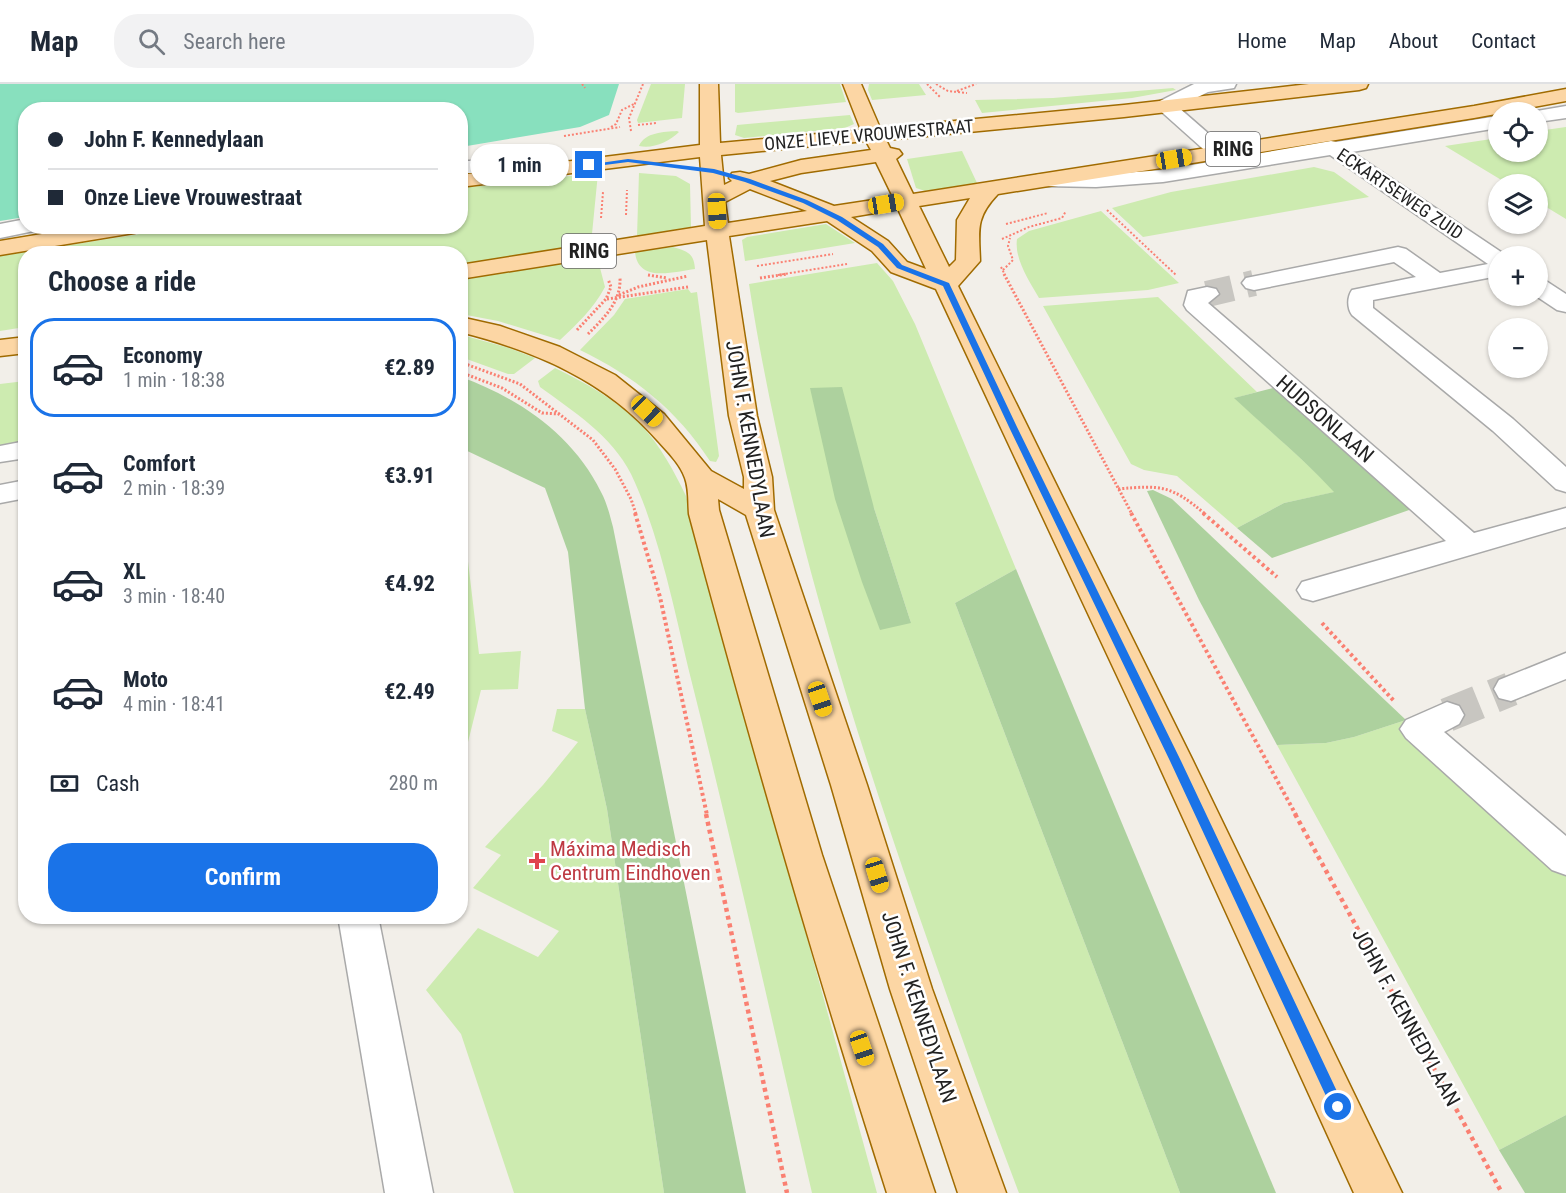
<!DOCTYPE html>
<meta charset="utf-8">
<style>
body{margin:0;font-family:"Roboto Condensed",sans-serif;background:#f2f2f3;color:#1f2937;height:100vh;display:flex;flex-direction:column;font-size:22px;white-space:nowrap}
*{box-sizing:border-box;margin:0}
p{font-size:20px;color:#747a83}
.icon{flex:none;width:33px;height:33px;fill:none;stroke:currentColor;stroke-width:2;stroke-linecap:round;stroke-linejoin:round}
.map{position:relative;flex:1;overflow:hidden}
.drawer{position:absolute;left:18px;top:162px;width:450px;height:678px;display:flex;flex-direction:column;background:#fff;border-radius:24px;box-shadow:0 2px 4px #0004}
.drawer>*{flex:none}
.banner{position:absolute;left:18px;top:18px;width:450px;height:132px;border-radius:24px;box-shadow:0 2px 4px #0004;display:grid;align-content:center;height:132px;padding:0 30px;background:#fff}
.controls{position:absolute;left:1488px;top:18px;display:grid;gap:12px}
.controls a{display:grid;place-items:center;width:60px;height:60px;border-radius:50%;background:#fff;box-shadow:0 2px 4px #0004;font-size:30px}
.end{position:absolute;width:27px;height:27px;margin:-14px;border:8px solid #1a73e8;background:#fff;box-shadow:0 0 0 3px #fff}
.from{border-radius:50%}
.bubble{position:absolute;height:42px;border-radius:21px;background:#fff;box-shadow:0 2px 4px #0004;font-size:20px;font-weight:700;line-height:42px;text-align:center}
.car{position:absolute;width:18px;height:36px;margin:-18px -9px;border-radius:8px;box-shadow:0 0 4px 2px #0007;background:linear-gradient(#f5c518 24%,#345 0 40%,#f5c518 0 76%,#345 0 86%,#f5c518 0)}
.banner b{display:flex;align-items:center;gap:21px;height:57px;font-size:22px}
.banner b+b{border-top:2px solid #e0e1e3}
.banner i{width:15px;height:15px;background:#1f2937}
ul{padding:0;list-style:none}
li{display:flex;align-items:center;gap:18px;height:99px;margin:0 12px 9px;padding:0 18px;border:3px solid transparent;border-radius:24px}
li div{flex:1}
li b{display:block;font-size:22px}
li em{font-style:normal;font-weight:700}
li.selected{border-color:#1a73e8}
li>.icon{width:54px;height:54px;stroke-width:1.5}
h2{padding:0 30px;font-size:27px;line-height:72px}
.pay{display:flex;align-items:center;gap:15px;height:66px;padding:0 30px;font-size:22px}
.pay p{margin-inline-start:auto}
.action{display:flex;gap:12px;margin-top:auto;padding:12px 30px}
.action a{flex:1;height:69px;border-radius:24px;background:#1a73e8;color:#fff;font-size:24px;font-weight:700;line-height:69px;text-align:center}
header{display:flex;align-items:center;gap:36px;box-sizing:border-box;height:84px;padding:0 30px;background:#fff;border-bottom:2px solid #e0e1e3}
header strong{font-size:28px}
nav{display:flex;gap:33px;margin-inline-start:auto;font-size:21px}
.search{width:420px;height:54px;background:#f2f2f3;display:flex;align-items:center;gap:15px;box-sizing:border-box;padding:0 21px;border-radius:24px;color:#747a83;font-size:22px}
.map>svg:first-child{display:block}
.grass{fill:#cdebb0;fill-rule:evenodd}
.forest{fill:#add19e}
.pitch{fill:#88e0be}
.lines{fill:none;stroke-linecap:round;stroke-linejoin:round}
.minor-tunnel-far1{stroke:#c8c6c1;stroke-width:26;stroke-dasharray:26 14;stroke-linecap:butt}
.minor-tunnel{stroke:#c8c6c1;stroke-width:34;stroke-dasharray:34 16;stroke-linecap:butt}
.minor-casing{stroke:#a9a9a9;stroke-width:3}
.major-casing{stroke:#a06b00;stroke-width:3}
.path-far3{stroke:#fa8072;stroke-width:2;stroke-dasharray:2 2;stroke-linecap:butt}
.path-far2{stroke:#fa8072;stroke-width:3;stroke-dasharray:2 2;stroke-linecap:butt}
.path-far1{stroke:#fa8072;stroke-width:4;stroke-dasharray:3 3;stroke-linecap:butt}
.path{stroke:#fa8072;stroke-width:4.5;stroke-dasharray:4 4;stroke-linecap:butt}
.minor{fill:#fff;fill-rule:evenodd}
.major{fill:#fcd6a4;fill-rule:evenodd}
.route{fill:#1a73e8}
.health-dot{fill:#e0444e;stroke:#fff;stroke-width:2}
.labels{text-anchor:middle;stroke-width:5;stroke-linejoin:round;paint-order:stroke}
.far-street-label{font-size:18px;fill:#222;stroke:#fff}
.shield{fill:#fff;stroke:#646464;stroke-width:1.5}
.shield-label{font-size:20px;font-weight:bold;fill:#222}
.street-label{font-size:21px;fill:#222;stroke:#fff}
.health-label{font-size:21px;fill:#be3a42;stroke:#fff;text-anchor:start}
</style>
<header>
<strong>Map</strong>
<div class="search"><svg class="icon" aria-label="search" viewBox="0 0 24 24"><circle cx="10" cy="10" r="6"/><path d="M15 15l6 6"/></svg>Search here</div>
<nav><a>Home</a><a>Map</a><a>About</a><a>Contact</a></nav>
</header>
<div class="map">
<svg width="1566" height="1109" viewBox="0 0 1566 1109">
<rect width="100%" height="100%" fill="#f2efe9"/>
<!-- grass -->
<g class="grass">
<polygon points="651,0 685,0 682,34 638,39 637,36"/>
<polygon points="735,0 840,0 846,18 738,29 735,28"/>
<polygon points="869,0 919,0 926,11 872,16 868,6"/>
<polygon points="1173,4 1176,6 1132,14 982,29 975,16 1053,14"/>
<polygon points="850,31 854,40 845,44 744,54 735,51 737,41"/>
<polygon points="1566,43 1566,135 1538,118 1538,100 1508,100 1445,62 1498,54 1498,68 1538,68 1538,47"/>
<path d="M 677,47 L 679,48 C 669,58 653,65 639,62 C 645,48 664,48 677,47 Z"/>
<polygon points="962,67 977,99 925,107 916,104 907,75"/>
<polygon points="1314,83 1334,88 1369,113 1143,153 1112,124 1171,108"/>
<polygon points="598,89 591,160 461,180 460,170 26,170 25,243 0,247 0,172 184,143 460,142 461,104"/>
<polygon points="639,89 676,92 690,100 691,143 637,152"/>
<path d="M 1101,127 L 1179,199 L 1148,206 L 1039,214 C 1030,198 1014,175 1017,155 L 1029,147 Z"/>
<polygon points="826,140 855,159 745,177 742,156 747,153"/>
<path d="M 673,163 C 687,167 694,169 695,185 C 673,188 638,199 635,168 Z"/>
<path d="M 588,175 L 591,180 L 599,180 L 605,203 C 593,225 578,239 560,256 L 498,237 L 461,230 L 461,196 Z"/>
<path d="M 877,179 L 893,197 L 915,240 L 1016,485 L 955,519 L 1180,1109 L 1019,1109 C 983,1015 950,921 917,826 C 846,621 782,414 749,200 ZM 810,304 L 874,424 L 911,539 Z"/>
<path d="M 688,205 L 691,209 L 697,208 L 719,372 L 716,378 L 710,377 C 677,326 634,292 580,266 L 614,231 L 625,215 Z"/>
<path d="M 1158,213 L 1257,308 L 1235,314 C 1268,346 1303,374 1335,408 L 1284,419 L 1237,444 L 1177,392 L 1144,386 L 1131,380 L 1043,222 Z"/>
<polygon points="462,251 509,264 535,274 514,290 508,290 461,273"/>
<path d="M 555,284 C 584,298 618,317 641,341 C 660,361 674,387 686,412 L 877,1109 L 812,1109 C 773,942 736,774 694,607 C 676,537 662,455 631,390 C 612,352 573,327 540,303 L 538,297 Z"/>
<polygon points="25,297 25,360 0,366 0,300"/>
<polygon points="461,457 467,469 479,570 521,567 518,605 481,606 467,662 461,663"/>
<polygon points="557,625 585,625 607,725 664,1109 514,1109 461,950 426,906 478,844 538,873 559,847 473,804 501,771 485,763 543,701 578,658 552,647"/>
<polygon points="1406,636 1566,785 1566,1031 1499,1066 1277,661 1326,659 1354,653"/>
</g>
<!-- forest -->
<g class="forest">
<path d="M 461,293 C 519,314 573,351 601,408 C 607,419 610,432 613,443 L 746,1109 L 664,1109 L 607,725 L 585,625 L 568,468 L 545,404 L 461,364 Z"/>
<polygon points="842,303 874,424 911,539 880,546 862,498 835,415 810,304"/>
<path d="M 1273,304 L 1284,307 L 1412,425 L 1272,474 L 1237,444 L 1284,419 L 1334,408 C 1303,374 1268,346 1234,314 Z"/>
<polygon points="1153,406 1172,415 1406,636 1354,653 1326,659 1277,661 1199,516 1147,407"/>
<polygon points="1016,485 1276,1109 1180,1109 955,519"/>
<polygon points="1566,1031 1566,1109 1525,1109 1499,1066"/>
</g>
<!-- pitch -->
<polygon class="pitch" points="0,0 619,0 609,31 580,43 461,63 460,26 26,26 25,133 0,137"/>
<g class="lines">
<!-- minor-tunnel-far1 -->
<polyline class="minor-tunnel-far1" points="1207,210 1254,199"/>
<!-- minor-tunnel -->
<polyline class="minor-tunnel" points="1447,631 1511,605"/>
<defs>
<g id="minor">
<polygon points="1194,0 1236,0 1234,4 1208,8 1178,23 1225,64 1228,68 1225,72 1218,74 1211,72 1155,22 1158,18"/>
<polygon points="1566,22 1566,34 1538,38 1538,28 1531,28"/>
<path d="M 1498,32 L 1498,44 L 1352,68 L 1507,172 L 1498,172 L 1498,192 L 1373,216 L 1373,224 L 1513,335 L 1566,383 L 1566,408 L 1556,405 L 1493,347 L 1352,231 C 1347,224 1347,213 1352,206 L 1416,193 L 1394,178 L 1254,206 L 1246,204 L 1242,199 L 1246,194 L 1398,163 L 1406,165 L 1440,189 L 1488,180 L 1330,71 L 1163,98 L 1096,103 L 1044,102 L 1036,101 L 1033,96 L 1036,91 L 1044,90 L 1096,91 L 1163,86 L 1331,57 L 1336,58 Z"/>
<polygon points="460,77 567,77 574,79 577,83 574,87 567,89 460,89"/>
<polygon points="26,135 26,142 37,142 34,147 0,154 0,140"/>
<polygon points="1538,195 1546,197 1566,210 1566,228 1557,226 1536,212"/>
<polygon points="1207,203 1216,205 1219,210 1208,219 1474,449 1566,424 1566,443 1313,517 1302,514 1297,506 1302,498 1446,457 1187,226 1184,221 1188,207"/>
<polygon points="26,357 26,374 0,378 0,362"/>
<polygon points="26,396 26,414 0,419 0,401"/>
<polygon points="1566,569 1566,595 1511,617 1499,614 1494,605 1499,596"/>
<polygon points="1447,618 1459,622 1464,631 1459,640 1444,648 1566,752 1566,791 1552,786 1406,654 1400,645 1406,636"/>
<polygon points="338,832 378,832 433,1109 385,1109"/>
</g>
<g id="major">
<path d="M 700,0 L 718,0 L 720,59 L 861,46 L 843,0 L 861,0 L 880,44 L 1124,21 L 1309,0 L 1368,0 L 1366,4 L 1359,6 L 1124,33 L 886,56 L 890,64 L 899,66 L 902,70 L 896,75 L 913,110 L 1474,22 L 1566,5 L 1566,17 L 1474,34 L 998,110 C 975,134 979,146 980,177 L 958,202 L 1193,677 L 1402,1109 L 1354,1109 L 1157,677 L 936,205 L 891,188 L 872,167 L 827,137 L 729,152 L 757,332 L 772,393 L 774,426 L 867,701 L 932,905 L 1006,1109 L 958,1109 L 890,905 L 831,701 L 746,431 L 718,415 L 719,426 L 822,771 L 935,1109 L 887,1109 C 815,884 750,658 689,430 C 688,418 689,405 685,394 C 680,380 668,368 658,357 C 606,297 536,267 460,248 L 460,233 L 500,242 L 560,263 L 615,291 L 664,330 L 711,387 L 744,405 L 744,393 L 729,332 L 707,156 L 460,195 L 460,181 L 705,142 L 700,73 L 460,103 L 460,91 L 700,61 ZM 866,57 L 871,66 L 801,76 L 749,90 L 740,88 L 732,89 L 729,94 L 732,97 L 724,101 L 721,71 ZM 876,78 L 893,113 L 834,122 L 770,97 L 801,89 ZM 750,105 L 807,127 L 728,139 L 725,118 ZM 970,114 L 957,136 L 956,176 L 949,183 L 919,122 ZM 898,125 L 926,185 L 907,178 L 888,157 L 851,133 Z"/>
<polygon points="90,142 145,142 142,147 134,149 0,171 0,157"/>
<polygon points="26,253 26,269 0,272 0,256"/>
</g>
</defs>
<!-- minor casing -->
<use href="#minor" class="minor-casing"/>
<!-- major casing -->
<use href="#major" class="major-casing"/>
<!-- path-far3 -->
<g class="path-far3">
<polyline points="582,0 585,4"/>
<polyline points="927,0 941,14"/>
<polyline points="936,0 948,7 967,9"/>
<polyline points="957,7 976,0"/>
<polyline points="638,41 657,39"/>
<polyline points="611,43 616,40 622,26 634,20"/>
<polyline points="631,47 629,34 643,0"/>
<polyline points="564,52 620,43"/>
<polyline points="1107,126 1176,191"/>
<polyline points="626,131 627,106"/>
<polyline points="601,134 603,108"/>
<polyline points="1006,140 1048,129"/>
<polyline points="1002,155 1029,143 1062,134 1066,127"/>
<polyline points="757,182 833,170"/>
<polyline points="1001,183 1005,191"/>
<polyline points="1003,186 1013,176 1008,162 1010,154"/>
<polyline points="778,191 847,180"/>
</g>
<!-- path-far2 -->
<g class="path-far2">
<polyline points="1004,190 1132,430"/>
<polyline points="648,191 667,194"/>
<polyline points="760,194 787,190"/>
<polyline points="619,211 638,203 688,192"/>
<polyline points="607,215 688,203"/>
<polyline points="577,246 606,215 611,203 608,195"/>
<path d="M 588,250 C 604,234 621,218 620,194"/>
<polyline points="460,278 520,300 593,356 615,385 631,415 636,430"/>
<polyline points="460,288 502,304 542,329 559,330"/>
<path d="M 1118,405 C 1161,401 1171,401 1205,430"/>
</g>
<!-- path-far1 -->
<g class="path-far1">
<polyline points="635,429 660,513 707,731"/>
<polyline points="1131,429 1296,731"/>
<polyline points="1203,429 1277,493"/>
<polyline points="1322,539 1394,617"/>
</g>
<!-- path -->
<g class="path">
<polyline points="706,730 787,1109"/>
<polyline points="1295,730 1502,1109"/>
</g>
<!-- minor -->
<use href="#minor" class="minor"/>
<!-- major -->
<use href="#major" class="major"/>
</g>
<!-- route -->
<polygon class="route" points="628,75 714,85 750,95 807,116 842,133 883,160 902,181 949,199 1017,343 1181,677 1342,1018 1344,1023 1342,1027 1338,1029 1333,1027 1170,677 1009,343 943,202 897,184 878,163 837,136 803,119 745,98 713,89 628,78 589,83 586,81"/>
<!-- markers -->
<path class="health-dot" d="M534 768h6v6h6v6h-6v6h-6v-6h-6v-6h6z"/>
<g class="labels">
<!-- far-street labels -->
<g class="far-street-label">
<text transform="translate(869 51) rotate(-5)" y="6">ONZE LIEVE VROUWESTRAAT</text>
<text transform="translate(1400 110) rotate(34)" y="6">ECKARTSEWEG ZUID</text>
</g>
<!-- shield labels -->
<g class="shield">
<rect x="1206" y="48" width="54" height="34" rx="4.5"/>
<rect x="562" y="150" width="54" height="34" rx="4.5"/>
</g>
<g class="shield-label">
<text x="1233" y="72">RING</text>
<text x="589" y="174">RING</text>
</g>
<!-- street labels -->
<g class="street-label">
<text transform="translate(1325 335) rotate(41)" y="7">HUDSONLAAN</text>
<text transform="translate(750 355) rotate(80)" y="7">JOHN F. KENNEDYLAAN</text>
<text transform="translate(919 923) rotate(72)" y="7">JOHN F. KENNEDYLAAN</text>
<text transform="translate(1406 933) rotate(61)" y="7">JOHN F. KENNEDYLAAN</text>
</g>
<!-- health labels -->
<g class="health-label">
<text x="550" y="772">Máxima Medisch<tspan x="550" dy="24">Centrum Eindhoven</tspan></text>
</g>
</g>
</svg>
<div class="controls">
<a><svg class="icon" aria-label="locate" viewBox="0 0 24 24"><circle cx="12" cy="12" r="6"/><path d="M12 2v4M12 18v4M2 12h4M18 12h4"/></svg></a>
<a><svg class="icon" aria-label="layers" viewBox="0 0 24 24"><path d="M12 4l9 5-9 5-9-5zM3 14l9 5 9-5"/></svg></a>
<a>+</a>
<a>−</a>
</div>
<i class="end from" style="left:1338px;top:1023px"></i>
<i class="end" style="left:589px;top:81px"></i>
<div class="bubble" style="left:470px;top:60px;width:99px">1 min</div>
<i class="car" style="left:1174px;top:75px;rotate:81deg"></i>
<i class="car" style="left:886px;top:120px;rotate:81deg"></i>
<i class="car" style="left:717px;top:127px;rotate:177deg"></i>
<i class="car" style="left:647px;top:327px;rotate:134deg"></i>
<i class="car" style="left:820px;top:615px;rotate:161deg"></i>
<i class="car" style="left:877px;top:791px;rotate:163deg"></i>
<i class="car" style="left:862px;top:964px;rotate:161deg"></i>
<div class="banner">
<b><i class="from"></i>John F. Kennedylaan</b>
<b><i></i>Onze Lieve Vrouwestraat</b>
</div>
<section class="drawer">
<h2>Choose a ride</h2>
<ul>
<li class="selected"><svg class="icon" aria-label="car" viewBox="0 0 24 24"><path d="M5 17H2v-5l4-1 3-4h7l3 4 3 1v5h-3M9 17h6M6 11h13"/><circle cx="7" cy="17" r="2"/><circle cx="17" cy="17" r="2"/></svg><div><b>Economy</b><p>1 min · 18:38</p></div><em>€2.89</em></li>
<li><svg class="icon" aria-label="car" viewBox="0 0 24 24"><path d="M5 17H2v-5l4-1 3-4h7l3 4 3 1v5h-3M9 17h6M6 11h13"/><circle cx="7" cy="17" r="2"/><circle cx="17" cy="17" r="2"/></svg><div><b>Comfort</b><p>2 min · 18:39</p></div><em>€3.91</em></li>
<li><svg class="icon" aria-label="car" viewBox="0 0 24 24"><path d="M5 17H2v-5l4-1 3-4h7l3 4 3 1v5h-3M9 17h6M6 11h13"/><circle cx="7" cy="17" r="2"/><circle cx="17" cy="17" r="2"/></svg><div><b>XL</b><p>3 min · 18:40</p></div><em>€4.92</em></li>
<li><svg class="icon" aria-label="car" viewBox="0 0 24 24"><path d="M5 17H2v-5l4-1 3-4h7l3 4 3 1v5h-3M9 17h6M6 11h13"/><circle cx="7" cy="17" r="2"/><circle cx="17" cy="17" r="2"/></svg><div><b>Moto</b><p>4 min · 18:41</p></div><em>€2.49</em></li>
</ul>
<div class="pay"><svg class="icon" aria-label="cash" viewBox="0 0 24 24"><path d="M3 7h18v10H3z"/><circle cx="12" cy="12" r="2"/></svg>Cash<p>280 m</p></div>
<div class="action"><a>Confirm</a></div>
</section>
</div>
